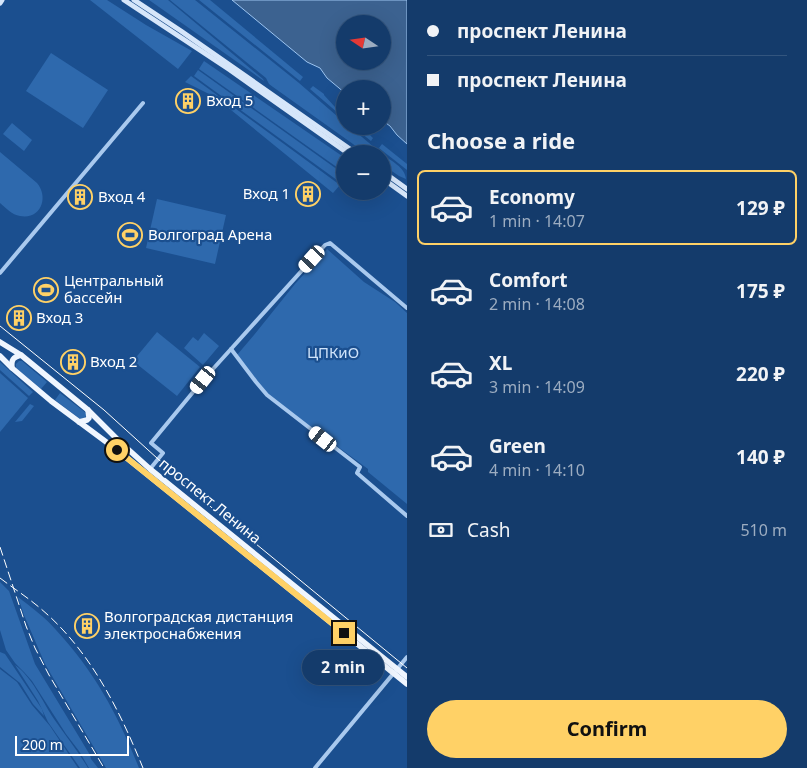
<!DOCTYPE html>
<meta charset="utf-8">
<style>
body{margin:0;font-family:"Noto Sans",sans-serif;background:#1d4271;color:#f1f3f6;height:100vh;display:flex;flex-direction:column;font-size:19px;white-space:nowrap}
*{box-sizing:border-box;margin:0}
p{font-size:16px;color:#9dadc1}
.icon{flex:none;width:28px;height:28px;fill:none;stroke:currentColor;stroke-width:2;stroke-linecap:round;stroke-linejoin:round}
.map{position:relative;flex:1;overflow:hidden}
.panel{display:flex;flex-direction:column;background:#143b6b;width:400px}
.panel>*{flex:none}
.guide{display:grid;align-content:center;height:110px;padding:0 20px;background:#143b6b}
.needle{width:32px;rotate:283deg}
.controls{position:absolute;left:336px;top:15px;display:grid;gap:10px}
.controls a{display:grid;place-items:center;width:55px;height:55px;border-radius:50%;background:#143b6b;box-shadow:0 5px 20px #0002,0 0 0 1px #33557e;font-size:25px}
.scale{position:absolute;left:15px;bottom:12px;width:114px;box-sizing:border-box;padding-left:5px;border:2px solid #fff;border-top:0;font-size:14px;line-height:18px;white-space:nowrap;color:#fff;-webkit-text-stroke:4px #1b4f8f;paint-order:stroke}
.end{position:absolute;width:22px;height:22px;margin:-11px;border:6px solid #ffd166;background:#111;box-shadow:0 0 0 2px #111}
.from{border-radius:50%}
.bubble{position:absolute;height:35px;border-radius:18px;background:#143b6b;box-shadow:0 5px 20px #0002,0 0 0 1px #33557e;font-size:16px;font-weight:700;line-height:35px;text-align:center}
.car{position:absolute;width:15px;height:30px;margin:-15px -8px;border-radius:6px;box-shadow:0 0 4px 1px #0007;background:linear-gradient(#fff 24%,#345 0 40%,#fff 0 76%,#345 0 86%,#fff 0)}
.guide b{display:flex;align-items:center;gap:18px;height:48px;font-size:19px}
.guide b+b{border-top:1px solid #33557e}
.guide i{width:12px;height:12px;background:#f1f3f6}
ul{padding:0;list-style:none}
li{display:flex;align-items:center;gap:15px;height:75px;margin:0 10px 8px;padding:0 10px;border:2px solid transparent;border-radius:8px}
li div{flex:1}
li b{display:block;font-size:19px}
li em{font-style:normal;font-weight:700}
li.on{border-color:#ffd166}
li>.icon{width:45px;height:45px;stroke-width:1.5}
h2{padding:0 20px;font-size:22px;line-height:60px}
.pay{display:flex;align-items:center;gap:12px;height:55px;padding:0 20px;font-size:19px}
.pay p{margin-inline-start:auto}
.button{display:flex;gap:10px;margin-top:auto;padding:10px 20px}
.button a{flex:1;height:58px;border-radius:30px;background:#ffd166;color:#111;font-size:20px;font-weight:700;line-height:58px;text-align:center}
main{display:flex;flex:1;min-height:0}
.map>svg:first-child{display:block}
.green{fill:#2e69ad}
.water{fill:#3c6290;stroke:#9cc4f0;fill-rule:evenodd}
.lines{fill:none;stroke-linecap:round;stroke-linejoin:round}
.street{stroke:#a9c9ee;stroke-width:4}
.secondary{stroke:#d6e6fa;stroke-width:5}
.primary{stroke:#f0f6ff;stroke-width:5.5}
.tram{stroke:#fff;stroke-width:1}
.rail{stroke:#fff;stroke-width:1;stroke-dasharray:9 4;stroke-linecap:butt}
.route{stroke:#ffd166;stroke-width:6}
.labels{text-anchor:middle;stroke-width:4.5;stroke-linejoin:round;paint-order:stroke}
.poi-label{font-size:15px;fill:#fff;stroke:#1b4f8f;text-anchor:start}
.park-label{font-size:15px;fill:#cfe3fa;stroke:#1b4f8f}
.street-label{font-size:15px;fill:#fff;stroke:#1b4f8f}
</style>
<main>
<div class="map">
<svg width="407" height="768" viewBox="0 0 407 768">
<rect width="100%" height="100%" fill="#1b4f8f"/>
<!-- green -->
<g class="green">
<polygon points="90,0 107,0 146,25 192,51 178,69"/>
<polygon points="149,0 168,0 263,79 264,81"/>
<polygon points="170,0 195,0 299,83 345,123 345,126 349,126 382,154 367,154 273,87 269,84 266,78"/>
<polygon points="199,0 210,0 303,77 300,81"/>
<polygon points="51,53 108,90 83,128 26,91"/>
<polygon points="204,61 345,158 345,173 199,69"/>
<polygon points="198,70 345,175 341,183 194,76"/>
<polygon points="191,76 340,185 333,193 215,97 185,82"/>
<polygon points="313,86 324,94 324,95 345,118 345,119 310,89"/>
<polygon points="12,123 32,140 24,151 3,134"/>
<path d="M 356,126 L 364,126 C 368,130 369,135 373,138 L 371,141 L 356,129 L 357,127 Z"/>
<polygon points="382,144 407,164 407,170 379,148"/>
<path d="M 0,152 L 37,183 C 49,197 41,220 20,216 C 12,215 6,208 0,203 Z"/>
<path d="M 382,154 C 391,161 405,167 406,179 L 399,176 L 383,165 Z"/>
<polygon points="157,199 226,215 215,264 146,248"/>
<polygon points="327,249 364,282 395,302 407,313 407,504 368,472 368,469 269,396 237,355 254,335 295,284"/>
<polygon points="157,332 200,367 177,396 133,361"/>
<polygon points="204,333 219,346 203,365 184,348 193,337 198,341"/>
<polygon points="19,361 22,361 47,382 41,389 16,368 16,364"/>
<polygon points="0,362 33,392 29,396 0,370"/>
<polygon points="0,373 28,398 0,432"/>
<polygon points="60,393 86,413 86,416 84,419 80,419 55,400"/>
<polygon points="30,404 34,406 22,421 15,422"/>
<polygon points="0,582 9,591 35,664 90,755 91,759 98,768 89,768 79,751 66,734 32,681 24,672 15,663 6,650 0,630"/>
<path d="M 18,597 C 31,607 45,617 56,630 C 95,672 118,715 139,768 L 106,768 L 45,664 L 24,615 Z"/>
<polygon points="0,652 5,654 42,709 44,716 33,704 20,683 0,667"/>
<path d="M 15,665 C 33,678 42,701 54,719 C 65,735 78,751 88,768 L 80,768 L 48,722 L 38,701 Z"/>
<polygon points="0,669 17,682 32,705 50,726 78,768 0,768"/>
</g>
<!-- water -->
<path class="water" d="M 232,0 L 407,0 L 407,144 L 397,135 L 390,126 L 383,121 L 382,89 L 345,89 L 345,93 L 327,78 L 320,68 L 307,62 ZM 345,24 L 382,24 L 382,61 L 345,61 Z"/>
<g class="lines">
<!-- street -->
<g class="street">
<polyline points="0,273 143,103"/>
<polyline points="231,349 256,382 267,395 360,467 357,473 407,516"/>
<polyline points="150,469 163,453 151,443 203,380 231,349 325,245 330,243 407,308"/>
<polyline points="315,768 407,657"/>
</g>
<!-- secondary -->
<g class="secondary">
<polyline points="124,0 230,70 349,154"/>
<polyline points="134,0 181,31 357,154"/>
<polyline points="0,3 2,0"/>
<polyline points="382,171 407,189"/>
<polyline points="382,178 407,196"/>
</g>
<!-- primary -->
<g class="primary">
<polyline points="0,342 21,355 88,410 120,442 150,469 407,677"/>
<polyline points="0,356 12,368 51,401 117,450 407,684"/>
<path d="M 12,368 C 11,360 13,357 21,355"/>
<polyline points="79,422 87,420 89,418 88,410"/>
</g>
<!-- tram -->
<polyline class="tram" points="0,326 104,410 211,507 407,668"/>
<!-- rail -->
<g class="rail">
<polyline points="0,547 26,626 35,648 49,675 104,768"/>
<path d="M 0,578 C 13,588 27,597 40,608 C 90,650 119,709 143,768"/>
</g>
</g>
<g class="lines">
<!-- route -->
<polyline class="route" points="117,450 344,633"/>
</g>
<!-- icons -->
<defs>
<symbol id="building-ring" viewBox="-11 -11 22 22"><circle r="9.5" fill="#1b4f8f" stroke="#ffd166" stroke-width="1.5"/><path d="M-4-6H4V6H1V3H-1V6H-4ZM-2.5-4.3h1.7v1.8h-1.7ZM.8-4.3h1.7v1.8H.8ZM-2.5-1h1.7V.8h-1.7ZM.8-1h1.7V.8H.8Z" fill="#ffd166"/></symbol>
<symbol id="stadium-ring" viewBox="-11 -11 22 22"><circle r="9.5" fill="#1b4f8f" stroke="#ffd166" stroke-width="1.5"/><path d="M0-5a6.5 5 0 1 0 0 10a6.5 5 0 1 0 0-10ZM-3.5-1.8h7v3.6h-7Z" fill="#ffd166"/></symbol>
</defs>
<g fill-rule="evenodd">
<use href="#building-ring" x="174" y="87" width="28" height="28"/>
<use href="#building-ring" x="294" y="180" width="28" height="28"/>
<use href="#building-ring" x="66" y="183" width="28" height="28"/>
<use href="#stadium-ring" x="116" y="221" width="28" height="28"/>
<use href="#stadium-ring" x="32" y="276" width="28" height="28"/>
<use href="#building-ring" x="5" y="304" width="28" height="28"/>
<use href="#building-ring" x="59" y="348" width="28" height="28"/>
<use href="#building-ring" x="73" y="612" width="28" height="28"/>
</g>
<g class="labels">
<!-- poi labels -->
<g class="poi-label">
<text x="206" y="106">Вход 5</text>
<text x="290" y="199" text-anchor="end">Вход 1</text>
<text x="98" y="202">Вход 4</text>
<text x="148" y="240">Волгоград Арена</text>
<text x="64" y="286">Центральный<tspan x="64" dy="17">бассейн</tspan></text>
<text x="36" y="323">Вход 3</text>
<text x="90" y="367">Вход 2</text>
<text x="104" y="622">Волгоградская дистанция<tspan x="104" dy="17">электроснабжения</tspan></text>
</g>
<!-- park labels -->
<g class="park-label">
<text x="333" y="358">ЦПКиО</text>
</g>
<!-- street labels -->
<g class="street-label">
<text transform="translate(210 501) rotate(39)" y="5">проспект Ленина</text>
</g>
</g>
</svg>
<div class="controls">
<a><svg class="needle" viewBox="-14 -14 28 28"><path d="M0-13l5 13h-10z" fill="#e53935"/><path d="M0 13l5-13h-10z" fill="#9dadc1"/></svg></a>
<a>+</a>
<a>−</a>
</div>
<div class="scale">200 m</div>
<i class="end from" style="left:117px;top:450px"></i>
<i class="end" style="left:344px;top:633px"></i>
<div class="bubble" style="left:302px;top:650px;width:82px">2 min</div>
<i class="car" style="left:312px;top:259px;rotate:222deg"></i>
<i class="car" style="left:203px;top:380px;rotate:219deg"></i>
<i class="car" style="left:323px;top:439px;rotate:308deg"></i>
</div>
<section class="panel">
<div class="guide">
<b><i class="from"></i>проспект Ленина</b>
<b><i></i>проспект Ленина</b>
</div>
<h2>Choose a ride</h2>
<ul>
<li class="on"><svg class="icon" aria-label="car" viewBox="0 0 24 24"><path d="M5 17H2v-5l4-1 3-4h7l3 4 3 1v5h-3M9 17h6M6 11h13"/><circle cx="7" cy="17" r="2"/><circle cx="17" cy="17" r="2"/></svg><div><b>Economy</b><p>1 min · 14:07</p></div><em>129 ₽</em></li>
<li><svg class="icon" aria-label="car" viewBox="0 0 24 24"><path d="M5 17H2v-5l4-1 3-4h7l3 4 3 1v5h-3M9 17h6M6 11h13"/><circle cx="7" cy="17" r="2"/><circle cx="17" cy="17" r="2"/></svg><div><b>Comfort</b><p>2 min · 14:08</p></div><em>175 ₽</em></li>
<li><svg class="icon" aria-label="car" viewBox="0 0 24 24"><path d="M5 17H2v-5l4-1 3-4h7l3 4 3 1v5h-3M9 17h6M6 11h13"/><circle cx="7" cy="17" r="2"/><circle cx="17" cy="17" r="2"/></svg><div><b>XL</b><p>3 min · 14:09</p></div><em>220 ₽</em></li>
<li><svg class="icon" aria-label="car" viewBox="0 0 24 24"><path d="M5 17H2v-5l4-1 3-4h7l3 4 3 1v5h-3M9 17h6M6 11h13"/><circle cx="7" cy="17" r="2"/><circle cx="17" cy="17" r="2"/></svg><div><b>Green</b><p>4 min · 14:10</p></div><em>140 ₽</em></li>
</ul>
<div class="pay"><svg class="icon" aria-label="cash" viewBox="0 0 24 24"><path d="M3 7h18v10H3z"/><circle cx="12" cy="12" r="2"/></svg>Cash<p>510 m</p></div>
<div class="button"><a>Confirm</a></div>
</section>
</main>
